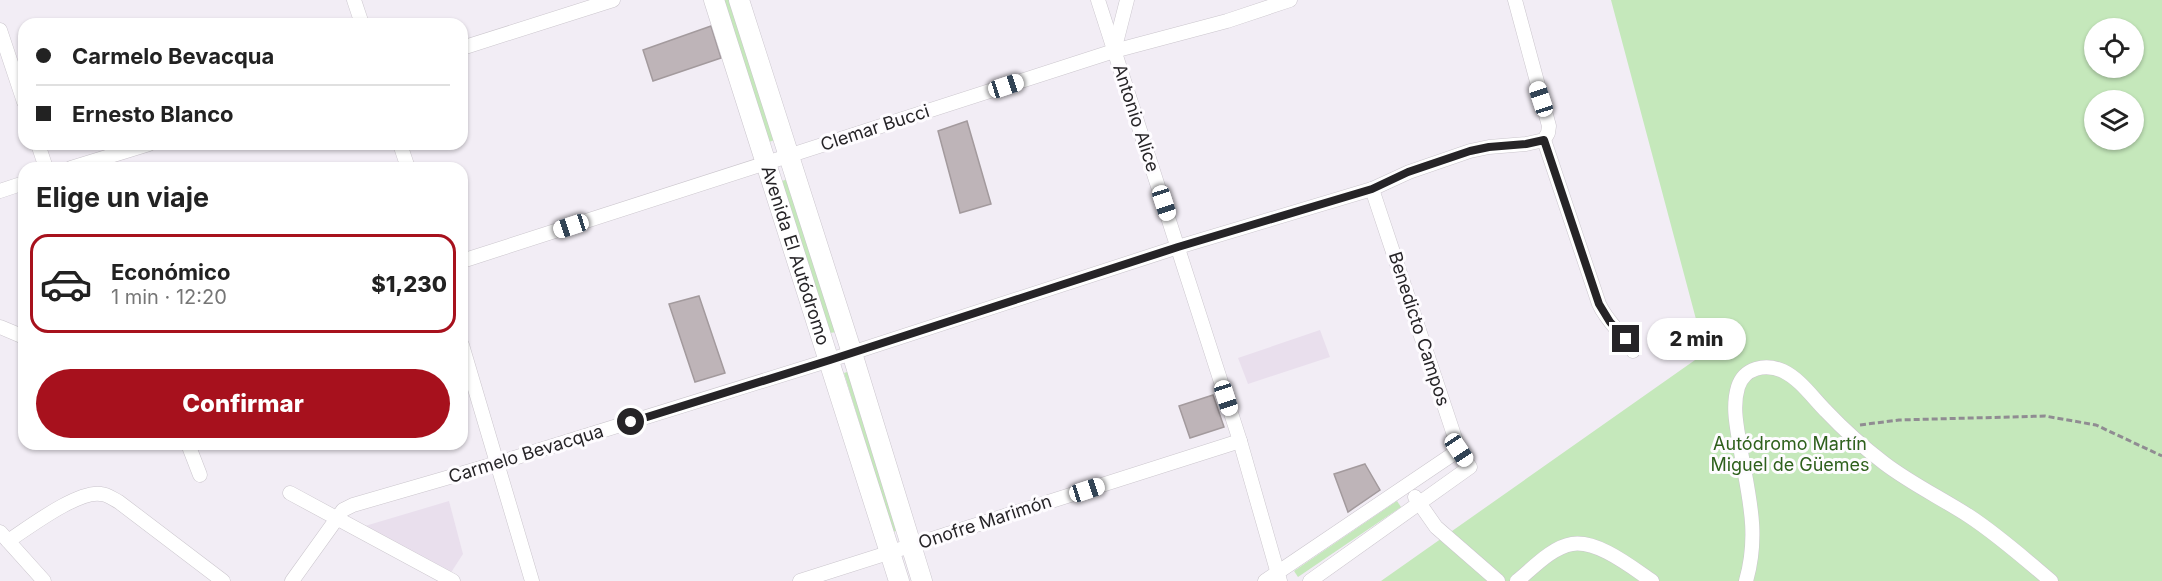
<!DOCTYPE html>
<html lang="es">
<meta charset="utf-8">
<style>
body{margin:0;font-family:Inter,sans-serif;background:#f6f6f6;color:#222;height:100vh;display:flex;flex-direction:column;font-size:22px;white-space:nowrap}
*{box-sizing:border-box;margin:0}
p{font-size:20px;color:#767676}
.icon{flex:none;width:33px;height:33px;fill:none;stroke:currentColor;stroke-width:2;stroke-linecap:round;stroke-linejoin:round}
.map{position:relative;flex:1;overflow:hidden}
.side{position:absolute;left:18px;top:162px;width:450px;height:288px;display:flex;flex-direction:column;background:#fff;border-radius:18px;box-shadow:0 2px 4px #0004}
.side>*{flex:none}
.banner{position:absolute;left:18px;top:18px;width:450px;height:132px;border-radius:18px;box-shadow:0 2px 4px #0004;display:grid;align-content:center;height:132px;padding:0 18px;background:#fff}
.tools{position:absolute;left:2084px;top:18px;display:grid;gap:12px}
.tools a{display:grid;place-items:center;width:60px;height:60px;border-radius:50%;background:#fff;box-shadow:0 2px 4px #0004;font-size:30px}
.end{position:absolute;width:27px;height:27px;margin:-14px;border:8px solid #262427;background:#fff;box-shadow:0 0 0 3px #fff}
.from{border-radius:50%}
.bubble{position:absolute;height:42px;border-radius:21px;background:#fff;box-shadow:0 2px 4px #0004;font-size:20px;font-weight:800;line-height:42px;text-align:center}
.car{position:absolute;width:18px;height:36px;margin:-18px -9px;border-radius:8px;box-shadow:0 0 4px 2px #0007;background:linear-gradient(#fff 24%,#345 0 40%,#fff 0 76%,#345 0 86%,#fff 0)}
.banner b{display:flex;align-items:center;gap:21px;height:57px;font-size:22px}
.banner b+b{border-top:2px solid #e0e0e0}
.banner i{width:15px;height:15px;background:#222}
ul{padding:0;list-style:none}
li{display:flex;align-items:center;gap:18px;height:99px;margin:0 12px 9px;padding:0 6px;border:3px solid #e0e0e0;border-radius:18px}
li div{flex:1}
li b{display:block;font-size:22px}
li em{font-style:normal;font-weight:800}
li.on{border-color:#a7111d}
li>.icon{width:54px;height:54px;stroke-width:1.5}
h2{padding:0 18px;font-size:27px;line-height:72px}
.cta{display:flex;gap:12px;margin-top:auto;padding:12px 18px}
.cta a{flex:1;height:69px;border-radius:36px;background:#a7111d;color:#fff;font-size:24px;font-weight:800;line-height:69px;text-align:center}
.map>svg:first-child{display:block}
.built{fill:#e9dfed}
.green{fill:#c5e8bb;fill-rule:evenodd}
.building{fill:#beb4b8;stroke:#a39a9d;stroke-width:1.5}
.lines{fill:none;stroke-linecap:round;stroke-linejoin:round}
.street-casing{stroke:#cbc6cd;stroke-width:15}
.secondary-casing{stroke:#cbc6cd;stroke-width:21}
.path{stroke:#908c92;stroke-width:3;stroke-dasharray:6 3;stroke-linecap:butt}
.street{stroke:#fff;stroke-width:14}
.secondary{stroke:#fff;stroke-width:20}
.route{stroke:#262427;stroke-width:8}
.labels{text-anchor:middle;stroke-width:6;stroke-linejoin:round;paint-order:stroke}
.street-label{font-size:18px;fill:#262427;stroke:#fefcff}
.park-label{font-size:18px;fill:#2e601c;stroke:#fefcff}
</style>
<div class="map">
<svg width="2162" height="581" viewBox="0 0 2162 581">
<rect width="100%" height="100%" fill="#f2edf5"/>
<!-- built -->
<g class="built">
<polygon points="1320,330 1330,357 1248,384 1238,358"/>
<polygon points="449,501 463,554 450,574 365,526"/>
</g>
<!-- green -->
<g class="green">
<polygon points="724,0 730,0 775,140 769,142"/>
<path d="M 1611,0 L 2162,0 L 2162,581 L 1381,581 L 1705,353 ZM 2094,28 L 2133,28 L 2133,68 L 2094,68 ZM 2094,100 L 2133,100 L 2133,140 L 2094,140 Z"/>
<polygon points="788,179 836,332 830,333 782,181"/>
<polygon points="850,371 899,530 893,532 844,373"/>
<polygon points="1397,501 1401,507 1298,577 1294,571"/>
</g>
<!-- building -->
<g class="building">
<polygon points="711,26 721,58 653,81 643,50"/>
<polygon points="967,121 991,204 960,213 938,131"/>
<polygon points="699,296 725,373 695,382 669,304"/>
<polygon points="1213,395 1224,427 1190,438 1179,406"/>
<polygon points="1365,464 1380,490 1348,512 1334,474"/>
</g>
<g class="lines">
<defs>
<g id="street">
<polyline points="354,0 362,24"/>
<polyline points="1098,0 1240,441 1280,581"/>
<path d="M 1515,0 L 1549,126 L 1548,133 L 1544,140 L 1599,304 C 1607,322 1623,334 1633,351"/>
<polyline points="0,30 24,102"/>
<polyline points="462,48 613,0"/>
<polyline points="1114,51 1127,0"/>
<polyline points="38,144 46,168"/>
<polyline points="400,144 408,168"/>
<polyline points="71,168 149,144"/>
<polyline points="0,191 24,183"/>
<polyline points="462,261 1114,51 1227,21 1290,0"/>
<polyline points="0,327 24,337"/>
<polyline points="462,345 532,581"/>
<polyline points="188,444 200,475"/>
<polyline points="290,493 453,581"/>
<polyline points="1415,497 1436,527 1498,581"/>
<polyline points="0,532 44,581"/>
<path d="M 8,541 C 28,528 78,490 101,494 C 107,494 113,499 119,502 L 223,581"/>
<polyline points="292,581 343,510 353,505 498,463 830,360 1178,247 1372,189 1409,172 1470,151 1489,147 1526,144 1544,140"/>
<polyline points="800,581 1240,441"/>
<polyline points="1265,581 1459,450"/>
<polyline points="1310,581 1470,467 1459,450 1372,189"/>
<path d="M 1517,581 C 1532,569 1552,547 1572,544 C 1598,540 1631,567 1652,581"/>
<path d="M 1746,581 C 1760,532 1748,495 1740,446 C 1737,427 1732,407 1738,387 C 1744,368 1765,363 1783,371 C 1800,379 1813,398 1826,411 C 1844,430 1863,447 1884,463 C 1910,483 1941,498 1969,516 C 1998,535 2025,559 2051,581"/>
</g>
<g id="secondary">
<path id="s1" d="M 714,0 L 899,581"/>
<polyline points="739,0 852,353 922,581"/>
</g>
</defs>
<!-- street casing -->
<use href="#street" class="street-casing"/>
<!-- secondary casing -->
<use href="#secondary" class="secondary-casing"/>
<!-- path -->
<polyline class="path" points="1860,425 1899,420 2045,416 2096,425 2162,456"/>
<!-- street -->
<use href="#street" class="street"/>
<!-- secondary -->
<use href="#secondary" class="secondary"/>
</g>
<g class="lines">
<!-- route -->
<polyline class="route" points="631,422 830,360 1178,247 1372,189 1408,172 1470,151 1489,147 1526,144 1544,140 1599,304 1610,322 1626,339"/>
</g>
<g class="labels">
<!-- street labels -->
<g class="street-label">
<text transform="translate(1136 118) rotate(72)" y="6">Antonio Alice</text>
<text transform="translate(875 128) rotate(-18)" y="6">Clemar Bucci</text>
<text dy="6" stroke="none"><textPath href="#s1" startOffset="268">Avenida El Autódromo</textPath></text>
<text transform="translate(1419 329) rotate(72)" y="6">Benedicto Campos</text>
<text transform="translate(526 454) rotate(-17)" y="6">Carmelo Bevacqua</text>
<text transform="translate(985 522) rotate(-18)" y="6">Onofre Marimón</text>
</g>
<!-- park labels -->
<g class="park-label">
<text x="1790" y="450">Autódromo Martín<tspan x="1790" dy="21">Miguel de Güemes</tspan></text>
</g>
</g>
</svg>
<div class="tools">
<a><svg class="icon" aria-label="locate" viewBox="0 0 24 24"><circle cx="12" cy="12" r="6"/><path d="M12 2v4M12 18v4M2 12h4M18 12h4"/></svg></a>
<a><svg class="icon" aria-label="layers" viewBox="0 0 24 24"><path d="M12 4l9 5-9 5-9-5zM3 14l9 5 9-5"/></svg></a>
</div>
<i class="end from" style="left:631px;top:422px"></i>
<i class="end" style="left:1626px;top:339px"></i>
<div class="bubble" style="left:1647px;top:318px;width:99px">2 min</div>
<i class="car" style="left:1006px;top:86px;rotate:72deg"></i>
<i class="car" style="left:1541px;top:99px;rotate:342deg"></i>
<i class="car" style="left:1164px;top:203px;rotate:162deg"></i>
<i class="car" style="left:571px;top:226px;rotate:252deg"></i>
<i class="car" style="left:1226px;top:398px;rotate:162deg"></i>
<i class="car" style="left:1459px;top:450px;rotate:146deg"></i>
<i class="car" style="left:1087px;top:490px;rotate:72deg"></i>
<div class="banner">
<b><i class="from"></i>Carmelo Bevacqua</b>
<b><i></i>Ernesto Blanco</b>
</div>
<section class="side">
<h2>Elige un viaje</h2>
<ul>
<li class="on"><svg class="icon" aria-label="car" viewBox="0 0 24 24"><path d="M5 17H2v-5l4-1 3-4h7l3 4 3 1v5h-3M9 17h6M6 11h13"/><circle cx="7" cy="17" r="2"/><circle cx="17" cy="17" r="2"/></svg><div><b>Económico</b><p>1 min · 12:20</p></div><em>$1,230</em></li>
</ul>
<div class="cta"><a>Confirmar</a></div>
</section>
</div>
